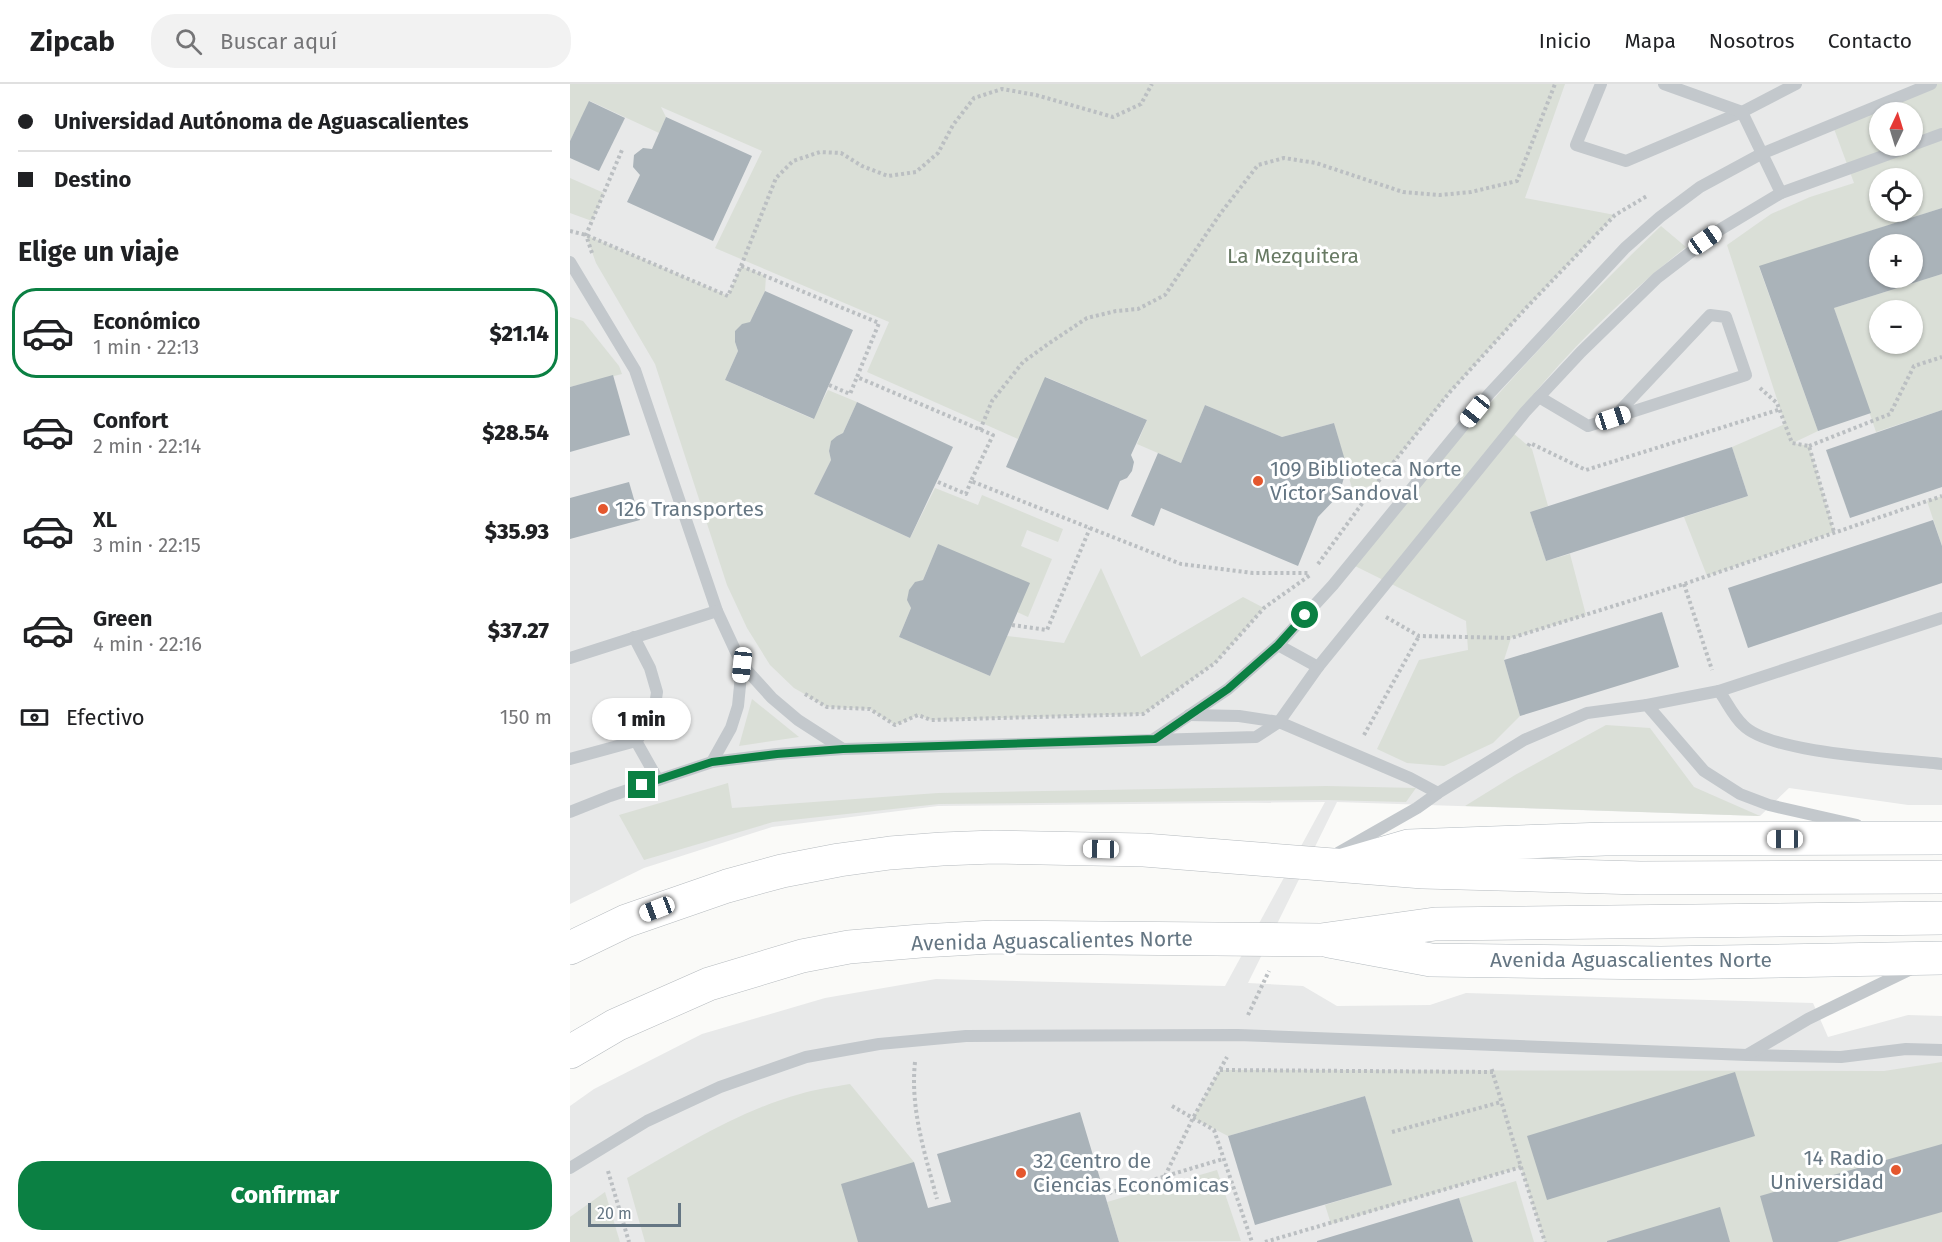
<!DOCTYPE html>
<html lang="es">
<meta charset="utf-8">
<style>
body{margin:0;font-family:"Fira Sans",sans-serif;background:#f2f2f2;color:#202124;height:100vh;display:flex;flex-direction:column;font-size:22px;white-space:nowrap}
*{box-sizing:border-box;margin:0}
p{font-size:20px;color:#757577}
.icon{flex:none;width:33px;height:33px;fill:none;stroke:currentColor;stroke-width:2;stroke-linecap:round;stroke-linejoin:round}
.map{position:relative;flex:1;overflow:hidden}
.details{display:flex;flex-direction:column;background:#fff;width:570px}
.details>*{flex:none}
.banner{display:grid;align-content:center;height:132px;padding:0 18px;background:#fff}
.needle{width:39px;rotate:4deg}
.fabs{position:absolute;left:1299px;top:18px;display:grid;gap:12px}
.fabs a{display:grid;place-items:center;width:54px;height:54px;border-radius:50%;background:#fff;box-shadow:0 2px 4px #0004;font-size:30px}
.scale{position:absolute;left:18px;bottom:15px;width:93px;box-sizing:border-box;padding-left:6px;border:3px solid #657683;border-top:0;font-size:16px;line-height:21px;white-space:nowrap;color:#657683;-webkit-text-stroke:4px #fff;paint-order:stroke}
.end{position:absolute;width:27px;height:27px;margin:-14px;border:8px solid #0b8043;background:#fff;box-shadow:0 0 0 3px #fff}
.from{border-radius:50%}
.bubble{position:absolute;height:42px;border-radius:21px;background:#fff;box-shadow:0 2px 4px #0004;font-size:20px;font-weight:800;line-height:42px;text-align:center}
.car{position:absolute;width:18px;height:36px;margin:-18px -9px;border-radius:8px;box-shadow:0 0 4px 2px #0007;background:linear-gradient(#fff 24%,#345 0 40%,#fff 0 76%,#345 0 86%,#fff 0)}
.banner b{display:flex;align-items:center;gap:21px;height:57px;font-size:22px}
.banner b+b{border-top:2px solid #e0e0e0}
.banner i{width:15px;height:15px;background:#202124}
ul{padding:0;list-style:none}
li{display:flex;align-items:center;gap:18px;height:90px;margin:0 12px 9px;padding:0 6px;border:3px solid transparent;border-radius:24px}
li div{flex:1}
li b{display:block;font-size:22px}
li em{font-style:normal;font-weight:800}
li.active{border-color:#0b8043}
li>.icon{width:54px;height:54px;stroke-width:1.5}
h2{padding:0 18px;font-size:27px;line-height:72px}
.pay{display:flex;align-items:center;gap:15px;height:66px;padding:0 18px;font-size:22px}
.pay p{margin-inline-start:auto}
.primary-button{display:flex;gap:12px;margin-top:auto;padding:12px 18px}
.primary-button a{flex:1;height:69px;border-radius:24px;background:#0b8043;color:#fff;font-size:24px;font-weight:800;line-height:69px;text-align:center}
header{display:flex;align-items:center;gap:36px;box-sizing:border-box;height:84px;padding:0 30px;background:#fff;border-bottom:2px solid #e0e0e0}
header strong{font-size:28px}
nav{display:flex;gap:33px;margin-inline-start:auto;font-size:21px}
.search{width:420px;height:54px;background:#f2f2f2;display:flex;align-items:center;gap:15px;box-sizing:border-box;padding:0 21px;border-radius:24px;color:#757577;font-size:22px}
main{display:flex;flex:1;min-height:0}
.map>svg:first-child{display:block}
.built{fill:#e8e9e9;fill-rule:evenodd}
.green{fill:#dadfd7;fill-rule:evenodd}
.building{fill:#aab3b9;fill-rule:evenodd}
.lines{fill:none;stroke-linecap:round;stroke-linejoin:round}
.secondary-casing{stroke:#b3babf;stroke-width:34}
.primary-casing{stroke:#b5babe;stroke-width:34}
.path{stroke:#bbbfc2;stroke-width:4;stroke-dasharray:3 3;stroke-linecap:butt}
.lane{stroke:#c3c8cc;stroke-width:12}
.secondary{stroke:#fff;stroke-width:33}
.primary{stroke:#fff;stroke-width:33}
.route{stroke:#0b8043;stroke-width:8}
.poi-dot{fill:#e4572e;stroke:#fff;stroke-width:2}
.labels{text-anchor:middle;stroke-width:6;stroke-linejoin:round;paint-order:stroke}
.park-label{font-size:21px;fill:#687a64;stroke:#fff}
.poi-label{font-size:21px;fill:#657683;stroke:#fff;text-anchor:start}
.street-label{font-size:21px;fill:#657683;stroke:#fff}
</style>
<header>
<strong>Zipcab</strong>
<div class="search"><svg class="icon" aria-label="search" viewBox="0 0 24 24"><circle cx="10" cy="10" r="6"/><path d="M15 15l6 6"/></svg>Buscar aquí</div>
<nav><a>Inicio</a><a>Mapa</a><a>Nosotros</a><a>Contacto</a></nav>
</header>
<main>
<section class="details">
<div class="banner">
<b><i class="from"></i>Universidad Autónoma de Aguascalientes</b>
<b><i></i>Destino</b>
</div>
<h2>Elige un viaje</h2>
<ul>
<li class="active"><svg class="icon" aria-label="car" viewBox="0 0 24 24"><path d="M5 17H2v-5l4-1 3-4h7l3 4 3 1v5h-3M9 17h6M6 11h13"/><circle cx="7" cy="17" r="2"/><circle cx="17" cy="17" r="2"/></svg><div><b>Económico</b><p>1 min · 22:13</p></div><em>$21.14</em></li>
<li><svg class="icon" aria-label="car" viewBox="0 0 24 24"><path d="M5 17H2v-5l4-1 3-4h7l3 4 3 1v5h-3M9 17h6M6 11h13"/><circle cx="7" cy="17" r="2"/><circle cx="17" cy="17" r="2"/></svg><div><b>Confort</b><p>2 min · 22:14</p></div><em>$28.54</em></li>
<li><svg class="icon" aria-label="car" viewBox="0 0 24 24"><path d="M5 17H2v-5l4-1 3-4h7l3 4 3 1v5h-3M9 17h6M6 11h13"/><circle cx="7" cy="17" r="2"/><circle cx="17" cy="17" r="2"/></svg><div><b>XL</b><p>3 min · 22:15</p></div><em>$35.93</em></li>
<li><svg class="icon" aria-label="car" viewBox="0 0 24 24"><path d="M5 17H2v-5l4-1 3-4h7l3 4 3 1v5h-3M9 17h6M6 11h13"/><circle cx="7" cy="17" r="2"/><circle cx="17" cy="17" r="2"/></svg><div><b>Green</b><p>4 min · 22:16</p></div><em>$37.27</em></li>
</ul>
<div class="pay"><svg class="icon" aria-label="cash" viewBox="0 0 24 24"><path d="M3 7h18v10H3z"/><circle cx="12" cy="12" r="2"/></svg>Efectivo<p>150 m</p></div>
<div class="primary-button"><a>Confirmar</a></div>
</section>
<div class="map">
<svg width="1372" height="1158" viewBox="0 0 1372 1158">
<rect width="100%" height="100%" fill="#fafaf8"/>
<!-- built -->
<path class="built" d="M 0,0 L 1372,0 L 1372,721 L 1338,721 L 1219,704 L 1190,732 L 767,718 L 678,899 L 733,902 L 767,922 L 860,921 L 896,909 L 1243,919 L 1258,953 L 1338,931 L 1372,932 L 1372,1158 L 0,1158 L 0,1022 L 24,1005 L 132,950 L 255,914 L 366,895 L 655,902 L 755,718 L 368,722 L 202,743 L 74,784 L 0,820 ZM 1310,28 L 1342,28 L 1342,62 L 1310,62 ZM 1310,94 L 1342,94 L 1342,128 L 1310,128 ZM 1310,160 L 1342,160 L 1342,194 L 1310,194 ZM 1310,226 L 1342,226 L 1342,260 L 1310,260 Z"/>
<!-- green -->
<g class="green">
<polygon points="0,0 995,0 955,114 1045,131 956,224 879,309 807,399 783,408 764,339 712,353 635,321 611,379 567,360 577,336 476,293 448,355 297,288 319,238 145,164 192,67 91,23 96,33 89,49 20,17 0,57"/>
<path d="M 1366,0 L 1372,0 L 1372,124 L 1189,183 L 1248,347 L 1223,359 L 1239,362 L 1264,448 L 1137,492 L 1114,433 L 1178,412 L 1162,363 L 1215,340 L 1157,161 L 1201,130 L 1240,113 L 1284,99 L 1263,42 ZM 1310,28 L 1342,28 L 1342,62 L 1310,62 ZM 1310,94 L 1342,94 L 1342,128 L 1310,128 Z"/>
<polygon points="0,94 34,109 22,137 0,129"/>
<path d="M 1091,142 L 1116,163 C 1049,216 988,276 937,344 L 962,365 L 978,422 L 960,428 L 976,477 L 1000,470 L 1016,531 L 941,554 L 934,576 L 950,632 L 923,659 L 874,682 L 837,679 L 807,665 L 849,576 L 898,566 L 896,537 L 785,482 C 879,361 981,247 1091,142 Z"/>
<path d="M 16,151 L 158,212 L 171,182 L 196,192 L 195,207 L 180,238 L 165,247 L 165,258 L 168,267 L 155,296 L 243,335 L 258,306 L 287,318 L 273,349 L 267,352 L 261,358 L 259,367 L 261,376 L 244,410 L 340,454 L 365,404 L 408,421 L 412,411 L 493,445 L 488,458 L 457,446 L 451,462 L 482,475 L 458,533 L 447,528 L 368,460 L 353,496 C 339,500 335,511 341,524 L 329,553 L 420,592 L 437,552 L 494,559 L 531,484 L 571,573 L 673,513 L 694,524 L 645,579 L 573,630 L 361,636 L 348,631 L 325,641 L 300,625 L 257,623 L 224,604 L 200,581 L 177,544 L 157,501 L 85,280 L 26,179 Z"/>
<path d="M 1372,190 L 1372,326 L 1306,348 L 1264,224 ZM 1310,226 L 1342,226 L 1342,260 L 1310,260 Z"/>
<polygon points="0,233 13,237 49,282 52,290 0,303"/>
<polygon points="1372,412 1372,462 1357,417"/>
<polygon points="182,615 229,653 169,662"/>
<polygon points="1036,641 1080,644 1124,703 1190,732 895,722 945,691"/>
<polygon points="158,699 162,724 368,709 757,702 846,704 836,718 755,716 369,720 203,738 74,776 49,731"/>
<polygon points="1372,978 1372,1158 975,1158 951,1083 761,1140 755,1121 821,1101 795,1012 658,1052 623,1034 650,986 1314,987"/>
<path d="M 280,1000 L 344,1078 L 288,1158 L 75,1158 L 57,1094 C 112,1063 168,1027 230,1010 C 246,1005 263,1003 280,1000 Z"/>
<polygon points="647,1086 671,1157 549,1158 537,1118"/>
<polygon points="946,1097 964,1158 903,1158 889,1114"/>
<polygon points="35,1108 50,1158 0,1158 0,1133"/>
</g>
<!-- building -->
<g class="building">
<polygon points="19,17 55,34 29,87 0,74 0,57"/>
<polygon points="96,33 182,72 143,157 57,118 70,91 63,83 64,71 73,64 82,65"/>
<path d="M 1372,124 L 1372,190 L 1264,224 L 1301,329 L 1248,347 L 1189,182 ZM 1310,160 L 1342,160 L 1342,194 L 1310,194 Z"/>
<polygon points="195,207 283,246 244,335 155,296 168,267 165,258 165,247 172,240 180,238"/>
<polygon points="43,291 60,351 0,368 0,303"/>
<polygon points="475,293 577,336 561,371 564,378 562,387 557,394 550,397 538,426 436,383"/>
<polygon points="287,318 383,363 340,454 244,410 261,376 259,367 261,357 267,352 273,349"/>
<polygon points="635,321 712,353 764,339 777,383 769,411 748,433 728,482 591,424 584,442 561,432 588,369 611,379"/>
<polygon points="1372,326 1372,403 1280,434 1256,366"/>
<polygon points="1162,363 1178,412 976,477 960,428"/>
<polygon points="59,398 70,436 0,455 0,414"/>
<polygon points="1363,436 1372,462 1372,499 1178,564 1158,504"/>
<polygon points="368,460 460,499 420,592 329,553 341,524 337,516 339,506 345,498 353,496"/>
<polygon points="1092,528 1109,583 950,632 934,576"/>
<polygon points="1165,988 1185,1052 977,1116 957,1052"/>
<polygon points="795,1012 822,1101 685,1141 658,1052"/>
<polygon points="510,1028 549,1158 288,1158 271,1100 344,1078 358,1124 381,1118 367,1070"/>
<polygon points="1372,1060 1372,1128 1267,1158 1203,1158 1190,1112"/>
<polygon points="889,1114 903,1158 747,1158 747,1157"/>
<polygon points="1150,1123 1160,1158 1037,1158 1037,1157"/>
</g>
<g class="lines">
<defs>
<g id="secondary">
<polyline points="773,781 838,762 1035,755 1372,754"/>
<polyline points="759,857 861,876 1091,879 1372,874"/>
</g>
<g id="primary">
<polyline points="0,864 56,837 157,802 212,787 269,776 320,769 372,765 424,763 574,766 853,788 1070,794 1372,793"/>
<polyline points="0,968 46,941 139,900 232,872 279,863 351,857 423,853 751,856 865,840 1372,834"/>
</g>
</defs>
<!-- secondary casing -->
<use href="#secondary" class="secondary-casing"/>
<!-- primary casing -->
<use href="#primary" class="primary-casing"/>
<!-- path -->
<g class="path">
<polyline points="0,147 16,151 158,212 171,182 309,239 287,293 423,351 401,397 611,480 683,489 740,489"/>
<polyline points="22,169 16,151 52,66"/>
<polyline points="171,182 206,94 223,77 250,68 271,69 292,82 318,92 346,88 368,69 383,41 404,14 432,5 466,11 543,33 571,20 582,0"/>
<polyline points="259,301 280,310 287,293"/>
<polyline points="1190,304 1207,319 1222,359 1239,362 1264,448"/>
<polyline points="410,346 422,317 453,278 478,260 517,234 546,227 568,225 595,211 650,130 688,81 714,74 746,79 833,108 870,111 901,108 947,97 985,0"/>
<polyline points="958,362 960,359 1016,386 1211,325"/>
<polyline points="1239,362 1320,330 1344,282 1372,273"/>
<polyline points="368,398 396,410 401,397"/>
<polyline points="748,480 807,399 879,309 956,224 1045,131 1077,112"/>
<polyline points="1114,500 1142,586"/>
<polyline points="816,533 849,552 941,554 1114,500 1372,412"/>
<polyline points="442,541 477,546 520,444"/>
<polyline points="235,610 257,623 300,625 325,641 348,631 361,636 573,630 645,579 694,524 740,491"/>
<polyline points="794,651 849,552"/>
<polyline points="678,931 699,887"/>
<path d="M 345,978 C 340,1025 355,1070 367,1115"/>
<polyline points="650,986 923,988"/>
<polyline points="602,1022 644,1046 682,1158"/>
<polyline points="822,1048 931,1018"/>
<polyline points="951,1083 975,1158"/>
<polyline points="38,1087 59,1158"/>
<polyline points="595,1092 623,1034 657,973"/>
<polyline points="539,1109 653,1075"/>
<polyline points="695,1158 951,1083 921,983"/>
</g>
<!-- lane -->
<g class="lane">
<polyline points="1031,0 1006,61 1056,77 1172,28 1226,0"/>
<polyline points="1094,0 1172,28 1211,109"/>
<polyline points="1342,61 1372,50"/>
<polyline points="0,178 65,286 147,527 172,581 202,614 228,636 273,665"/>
<polyline points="969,313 1018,342 1176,291 1156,233 1140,231 1043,334"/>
<polyline points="708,561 748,583"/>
<polyline points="0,574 147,527"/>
<path d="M 1149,607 C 1157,618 1163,632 1173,641 C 1200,670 1330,675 1372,680"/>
<polyline points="1077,621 1149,607 1372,534"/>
<polyline points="619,631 669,632 709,638 840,694 868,709"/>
<polyline points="584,655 658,605 708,561 763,501 919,310 1055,164 1090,133 1130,103 1191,70 1361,0"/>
<polyline points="66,657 88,696"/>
<polyline points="0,675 66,657 83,636 87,608 80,584 64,553"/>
<polyline points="142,678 161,644 168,622 172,581"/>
<polyline points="0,728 40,712 142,678 207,670 273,665 686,653 709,638 748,583 955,328 1011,268 1087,194 1151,145 1211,109 1341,62"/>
<polyline points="768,769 847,724 868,709 954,656 1017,629 1077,621 1134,687 1170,710 1199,721 1287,741"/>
<polyline points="1178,971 1271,973 1336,965 1372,966"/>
<polyline points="0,1084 77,1037 150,1003 236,973 309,960 396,952 668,951 1177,971 1238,935 1341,885"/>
</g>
<!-- secondary -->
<use href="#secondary" class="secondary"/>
<!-- primary -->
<use href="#primary" class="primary"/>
</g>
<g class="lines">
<!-- route -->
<polyline class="route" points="72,701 142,678 207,670 273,665 585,655 658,605 708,561 735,531"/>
</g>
<!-- markers -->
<g class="poi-dot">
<circle cx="688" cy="397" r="6"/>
<circle cx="33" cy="425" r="6"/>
<circle cx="1326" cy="1086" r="6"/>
<circle cx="451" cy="1089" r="6"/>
</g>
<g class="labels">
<!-- park labels -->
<g class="park-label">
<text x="723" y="179">La Mezquitera</text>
</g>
<!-- poi labels -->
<g class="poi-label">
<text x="700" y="392">109 Biblioteca Norte<tspan x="700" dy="24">Víctor Sandoval</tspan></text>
<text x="45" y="432">126 Transportes</text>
<text x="1314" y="1081" text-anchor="end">14 Radio<tspan x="1314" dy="24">Universidad</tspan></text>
<text x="463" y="1084">32 Centro de<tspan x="463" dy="24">Ciencias Económicas</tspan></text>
</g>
<!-- street labels -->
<g class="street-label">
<text transform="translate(482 857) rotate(-1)" y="7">Avenida Aguascalientes Norte</text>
<text x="1061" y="883">Avenida Aguascalientes Norte</text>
</g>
</g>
</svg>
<div class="fabs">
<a><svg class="needle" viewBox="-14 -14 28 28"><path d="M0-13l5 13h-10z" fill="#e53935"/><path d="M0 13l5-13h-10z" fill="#757577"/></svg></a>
<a><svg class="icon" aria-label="locate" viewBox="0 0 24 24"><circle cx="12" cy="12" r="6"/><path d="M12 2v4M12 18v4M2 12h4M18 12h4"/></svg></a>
<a>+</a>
<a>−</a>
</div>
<div class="scale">20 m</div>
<i class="end from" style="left:735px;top:531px"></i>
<i class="end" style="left:72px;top:701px"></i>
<div class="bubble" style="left:22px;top:614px;width:99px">1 min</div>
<i class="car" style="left:1135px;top:156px;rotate:55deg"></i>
<i class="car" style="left:905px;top:327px;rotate:219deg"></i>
<i class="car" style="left:1043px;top:334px;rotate:72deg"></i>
<i class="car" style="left:172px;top:581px;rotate:186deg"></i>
<i class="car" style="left:1215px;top:755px;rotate:270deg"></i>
<i class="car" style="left:531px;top:765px;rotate:271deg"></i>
<i class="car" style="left:87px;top:825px;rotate:249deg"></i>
</div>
</main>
